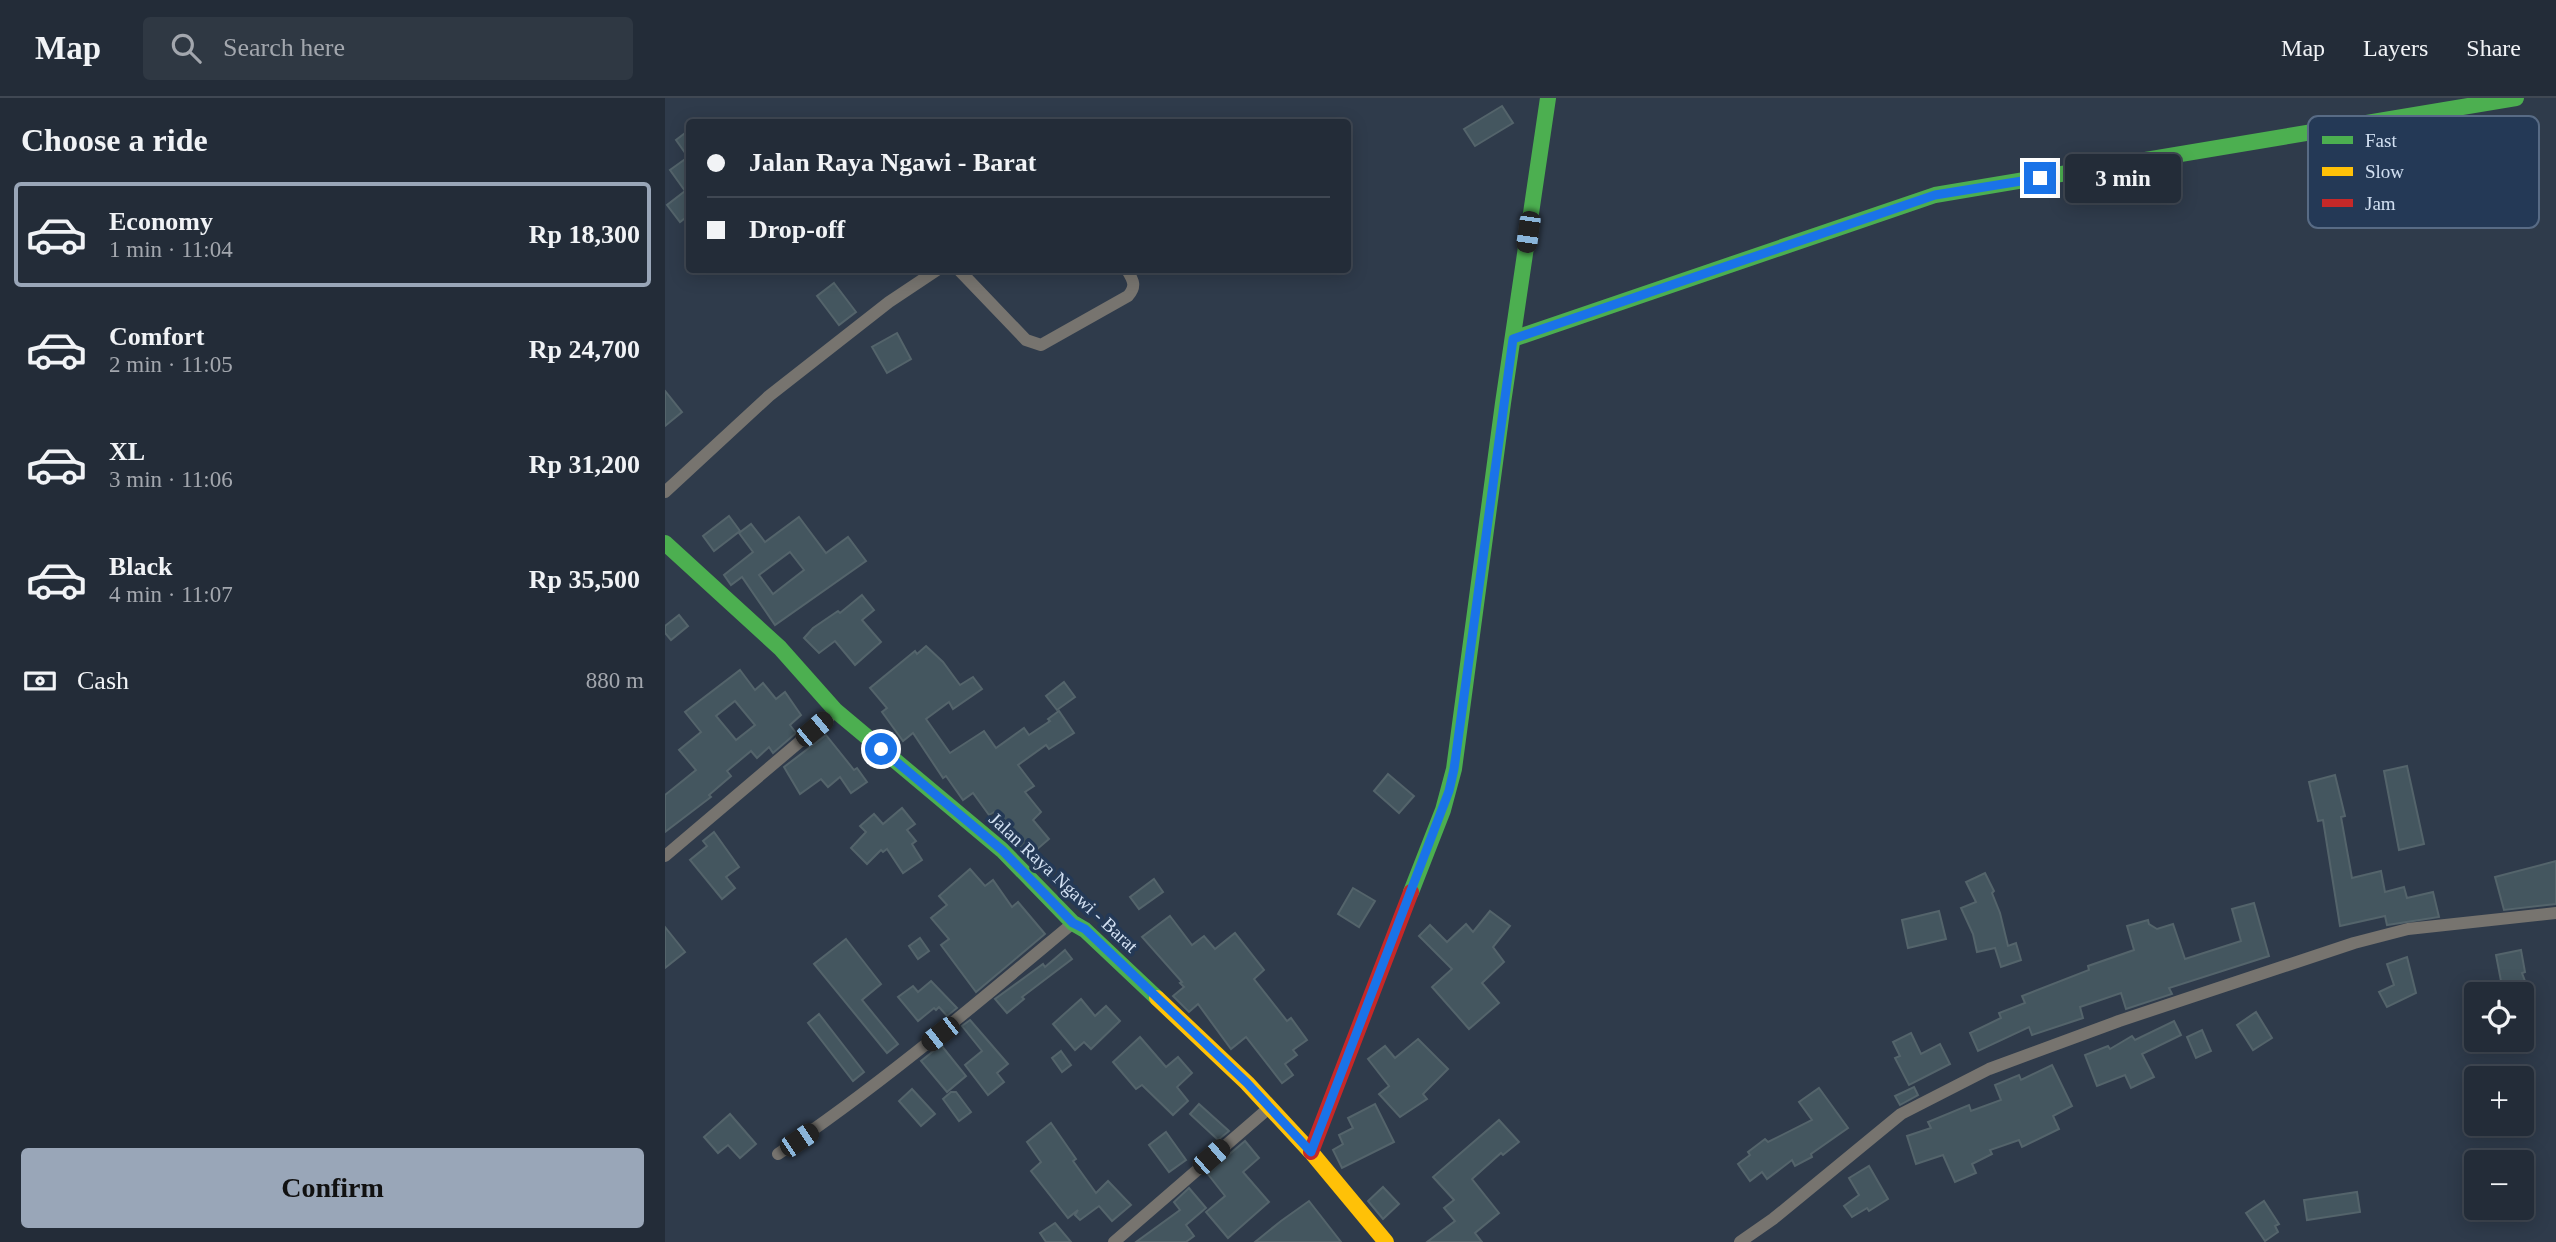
<!DOCTYPE html>
<meta charset="utf-8">
<style>
body{margin:0;font-family:"Times New Roman",serif;background:#2f3843;color:#f1f3f6;height:100vh;display:flex;flex-direction:column;font-size:26px;white-space:nowrap}
*{box-sizing:border-box;margin:0}
p{font-size:23px;color:#a3a7ae}
.icon{flex:none;width:38px;height:38px;fill:none;stroke:currentColor;stroke-width:2;stroke-linecap:round;stroke-linejoin:round}
.map{position:relative;flex:1;overflow:hidden}
.drawer{display:flex;flex-direction:column;background:#232c38;width:665px}
.drawer>*{flex:none}
.top-card{position:absolute;left:21px;top:21px;width:665px;height:154px;border-radius:7px;box-shadow:0 4px 18px #0003,0 0 0 2px #404853;display:grid;align-content:center;height:154px;padding:0 21px;background:#232c38}
.fabs{position:absolute;left:1799px;top:884px;display:grid;gap:14px}
.fabs a{display:grid;place-items:center;width:70px;height:70px;border-radius:7px;background:#232c38;box-shadow:0 4px 18px #0003,0 0 0 2px #404853;font-size:35px}
.end{position:absolute;width:32px;height:32px;margin:-16px;border:9px solid #1a73e8;background:#fff;box-shadow:0 0 0 4px #fff}
.from{border-radius:50%}
.bubble{position:absolute;height:49px;border-radius:7px;background:#232c38;box-shadow:0 4px 18px #0003,0 0 0 2px #404853;font-size:23px;font-weight:700;line-height:49px;text-align:center}
.car{position:absolute;width:21px;height:42px;margin:-21px -10px;border-radius:9px;box-shadow:0 0 5px 2px #0007;background:linear-gradient(#222 24%,#8ab4d8 0 40%,#222 0 76%,#8ab4d8 0 86%,#222 0)}
.top-card b{display:flex;align-items:center;gap:24px;height:66px;font-size:26px}
.top-card b+b{border-top:2px solid #404853}
.top-card i{width:18px;height:18px;background:#f1f3f6}
ul{padding:0;list-style:none}
li{display:flex;align-items:center;gap:21px;height:105px;margin:0 14px 10px;padding:0 7px;border:4px solid transparent;border-radius:7px}
li div{flex:1}
li b{display:block;font-size:26px}
li em{font-style:normal;font-weight:700}
li.current{border-color:#99a6b8}
li>.icon{width:63px;height:63px;stroke-width:1.5}
h2{padding:0 21px;font-size:32px;line-height:84px}
.pay{display:flex;align-items:center;gap:18px;height:77px;padding:0 21px;font-size:26px}
.pay p{margin-inline-start:auto}
.primary-button{display:flex;gap:14px;margin-top:auto;padding:14px 21px}
.primary-button a{flex:1;height:80px;border-radius:7px;background:#99a6b8;color:#111;font-size:28px;font-weight:700;line-height:80px;text-align:center}
header{display:flex;align-items:center;gap:42px;box-sizing:border-box;height:98px;padding:0 35px;background:#232c38;border-bottom:2px solid #404853}
header strong{font-size:33px}
nav{display:flex;gap:38px;margin-inline-start:auto;font-size:24px}
.search{width:490px;height:63px;background:#2f3843;display:flex;align-items:center;gap:18px;box-sizing:border-box;padding:0 24px;border-radius:7px;color:#a3a7ae;font-size:26px}
main{display:flex;flex:1;min-height:0}
.map>svg:first-child{display:block}
.building{fill:#44565f;stroke:#54646b;stroke-width:2;fill-rule:evenodd}
.lines{fill:none;stroke-linecap:round;stroke-linejoin:round}
.street{stroke:#77746f;stroke-width:12}
.fast{stroke:#4caf50;stroke-width:16}
.slow{stroke:#ffc107;stroke-width:16}
.jam{stroke:#c62828;stroke-width:16}
.route{stroke:#1a73e8;stroke-width:9}
.labels{text-anchor:middle;stroke-width:7;stroke-linejoin:round;paint-order:stroke}
.street-label{font-size:19px;fill:#d2e0f2;stroke:#243956}
.key{fill:#243956;stroke:#586b85;stroke-width:2}
.key-label{font-size:19px;fill:#d2e0f2}
</style>
<header>
<strong>Map</strong>
<div class="search"><svg class="icon" aria-label="search" viewBox="0 0 24 24"><circle cx="10" cy="10" r="6"/><path d="M15 15l6 6"/></svg>Search here</div>
<nav><a>Map</a><a>Layers</a><a>Share</a></nav>
</header>
<main>
<section class="drawer">
<h2>Choose a ride</h2>
<ul>
<li class="current"><svg class="icon" aria-label="car" viewBox="0 0 24 24"><path d="M5 17H2v-5l4-1 3-4h7l3 4 3 1v5h-3M9 17h6M6 11h13"/><circle cx="7" cy="17" r="2"/><circle cx="17" cy="17" r="2"/></svg><div><b>Economy</b><p>1 min · 11:04</p></div><em>Rp 18,300</em></li>
<li><svg class="icon" aria-label="car" viewBox="0 0 24 24"><path d="M5 17H2v-5l4-1 3-4h7l3 4 3 1v5h-3M9 17h6M6 11h13"/><circle cx="7" cy="17" r="2"/><circle cx="17" cy="17" r="2"/></svg><div><b>Comfort</b><p>2 min · 11:05</p></div><em>Rp 24,700</em></li>
<li><svg class="icon" aria-label="car" viewBox="0 0 24 24"><path d="M5 17H2v-5l4-1 3-4h7l3 4 3 1v5h-3M9 17h6M6 11h13"/><circle cx="7" cy="17" r="2"/><circle cx="17" cy="17" r="2"/></svg><div><b>XL</b><p>3 min · 11:06</p></div><em>Rp 31,200</em></li>
<li><svg class="icon" aria-label="car" viewBox="0 0 24 24"><path d="M5 17H2v-5l4-1 3-4h7l3 4 3 1v5h-3M9 17h6M6 11h13"/><circle cx="7" cy="17" r="2"/><circle cx="17" cy="17" r="2"/></svg><div><b>Black</b><p>4 min · 11:07</p></div><em>Rp 35,500</em></li>
</ul>
<div class="pay"><svg class="icon" aria-label="cash" viewBox="0 0 24 24"><path d="M3 7h18v10H3z"/><circle cx="12" cy="12" r="2"/></svg>Cash<p>880 m</p></div>
<div class="primary-button"><a>Confirm</a></div>
</section>
<div class="map">
<svg width="1891" height="1144" viewBox="0 0 1891 1144">
<rect width="100%" height="100%" fill="#2f3b4b"/>
<!-- building -->
<g class="building">
<polygon points="837,8 848,25 810,48 799,31"/>
<polygon points="24,32 24,117 15,124 2,107 20,93 5,72 23,59 11,42"/>
<polygon points="169,185 191,214 174,227 152,198"/>
<polygon points="232,235 246,261 222,275 207,249"/>
<polygon points="0,293 17,314 0,328"/>
<polygon points="64,418 75,433 49,453 38,438"/>
<path d="M 134,419 L 161,455 L 183,439 L 201,463 L 110,527 L 77,479 L 66,487 L 59,477 L 88,454 L 74,435 L 86,426 L 100,444 ZM 125,454 L 139,472 L 108,496 L 94,477 Z"/>
<polygon points="197,497 209,512 197,522 216,544 190,567 170,543 154,555 139,540 148,530 173,513 175,515"/>
<polygon points="14,517 23,528 6,542 0,535 0,528"/>
<polygon points="261,548 278,564 295,587 308,579 317,591 288,611 284,604 261,621 285,655 319,633 331,650 359,630 364,637 385,623 383,621 394,613 409,635 384,651 381,647 353,667 369,688 360,694 376,714 368,722 384,741 363,759 329,714 324,717 308,695 298,702 281,678 278,680 248,635 238,643 217,614 222,610 205,590 250,553 252,556"/>
<path d="M 75,572 L 90,592 L 98,585 L 111,601 L 120,594 L 136,617 L 125,627 L 131,635 L 108,655 L 104,649 L 92,660 L 86,653 L 62,673 L 66,678 L 44,697 L 46,699 L 0,734 L 0,697 L 31,672 L 14,652 L 36,634 L 20,614 ZM 70,603 L 90,627 L 71,642 L 51,618 Z"/>
<polygon points="399,584 410,599 392,612 381,598"/>
<polygon points="161,637 189,672 192,670 202,684 186,695 175,679 163,689 156,681 135,696 119,669"/>
<polygon points="1742,668 1759,746 1734,752 1719,673"/>
<polygon points="723,676 749,698 734,715 709,693"/>
<polygon points="1670,677 1680,718 1676,719 1687,780 1716,773 1720,794 1739,789 1742,800 1768,794 1774,819 1722,827 1720,818 1675,828 1658,722 1653,723 1644,684"/>
<polygon points="237,710 250,726 242,732 251,743 247,746 257,762 238,775 222,751 218,754 216,752 202,766 186,750 201,734 195,728 209,716 218,726"/>
<polygon points="49,734 74,769 61,779 70,790 57,801 25,762 42,748 38,743"/>
<polygon points="1891,763 1891,806 1839,812 1830,779"/>
<polygon points="305,771 320,788 328,782 347,809 353,804 380,836 311,894 276,847 284,841 266,820 282,807 274,798"/>
<polygon points="1320,775 1329,793 1327,795 1335,815 1343,848 1351,845 1356,862 1336,869 1330,850 1312,854 1308,836 1296,810 1311,804 1301,784"/>
<polygon points="489,781 498,794 474,811 465,799"/>
<polygon points="688,790 710,803 694,829 673,816"/>
<polygon points="1589,805 1604,858 1504,890 1507,896 1461,911 1456,895 1415,909 1418,920 1367,937 1364,929 1313,953 1305,935 1336,920 1334,915 1360,905 1357,898 1424,872 1423,868 1469,852 1462,828 1483,822 1484,826 1492,831 1508,826 1520,861 1576,843 1567,811"/>
<polygon points="825,813 845,828 828,849 839,864 817,885 834,905 804,931 767,889 787,871 754,838 765,827 782,844 801,826 808,834"/>
<polygon points="1274,813 1281,841 1243,850 1237,822"/>
<polygon points="505,818 527,847 539,838 550,851 570,835 599,872 589,881 622,923 626,920 642,942 628,952 632,957 620,966 628,977 617,985 581,939 566,951 533,906 524,914 508,898 519,889 515,885 517,884 477,839"/>
<polygon points="0,829 20,854 0,870"/>
<polygon points="255,840 264,853 253,861 244,848"/>
<polygon points="181,841 216,886 197,902 233,946 222,955 149,866"/>
<polygon points="400,852 407,861 357,899 359,901 342,915 330,901 378,866 380,869"/>
<polygon points="1856,852 1860,874 1857,875 1863,891 1849,896 1838,896 1833,884 1836,883 1831,857"/>
<polygon points="1742,859 1751,895 1722,909 1714,894 1729,887 1722,866"/>
<polygon points="266,883 292,910 282,918 274,909 271,912 269,910 253,923 233,899 248,888 253,894"/>
<polygon points="416,901 430,918 441,908 455,923 426,951 419,944 410,952 388,926"/>
<polygon points="1591,914 1607,940 1588,952 1572,927"/>
<polygon points="154,916 199,974 188,983 143,925"/>
<polygon points="305,922 343,966 332,975 339,984 323,997 300,967 317,953 297,928"/>
<polygon points="1509,923 1516,937 1477,956 1489,979 1466,990 1460,977 1432,988 1420,957 1443,948 1445,951 1467,938 1470,942"/>
<polygon points="1537,932 1546,953 1531,960 1522,939"/>
<polygon points="1246,935 1256,956 1275,946 1285,966 1244,987 1230,960 1235,958 1228,944"/>
<polygon points="475,939 501,969 513,959 527,975 512,989 523,1003 508,1017 477,987 471,991 448,964"/>
<polygon points="753,941 783,971 758,996 762,1001 735,1019 714,996 724,988 703,961 720,948 730,960"/>
<polygon points="276,947 301,978 282,994 256,963"/>
<polygon points="396,953 406,967 397,974 387,960"/>
<polygon points="1387,967 1407,1008 1388,1018 1394,1031 1357,1049 1354,1042 1325,1052 1327,1056 1307,1066 1311,1075 1290,1084 1278,1057 1251,1066 1242,1038 1266,1030 1263,1024 1304,1007 1306,1013 1336,1002 1330,987 1354,977 1356,982"/>
<polygon points="1249,989 1253,997 1235,1007 1230,998"/>
<polygon points="1154,990 1183,1030 1146,1056 1147,1059 1130,1068 1127,1062 1102,1081 1097,1074 1085,1083 1073,1066 1085,1057 1083,1054 1100,1041 1103,1044 1147,1022 1134,1004"/>
<polygon points="247,991 270,1016 256,1028 234,1003"/>
<polygon points="286,994 291,994 306,1014 294,1023 278,1001"/>
<polygon points="534,1006 564,1033 553,1042 525,1016"/>
<polygon points="710,1006 729,1044 677,1070 668,1052 678,1046 674,1037 688,1030 683,1020"/>
<polygon points="65,1016 91,1046 75,1060 63,1047 53,1055 39,1039"/>
<polygon points="834,1022 854,1044 838,1057 836,1055 807,1081 834,1115 810,1135 817,1144 762,1144 790,1123 779,1110 789,1102 768,1079"/>
<polygon points="386,1025 411,1061 408,1063 431,1095 443,1083 466,1107 447,1123 434,1108 415,1122 410,1117 413,1112 403,1120 366,1073 376,1064 362,1044"/>
<polygon points="501,1034 521,1062 504,1074 484,1047"/>
<polygon points="580,1043 594,1060 578,1074 604,1104 563,1140 541,1114 560,1098 542,1075"/>
<polygon points="1204,1068 1223,1101 1204,1113 1202,1110 1187,1119 1179,1108 1194,1097 1184,1080"/>
<polygon points="718,1089 734,1106 718,1121 703,1103"/>
<polygon points="524,1090 541,1110 521,1127 529,1138 521,1144 471,1144 515,1112 509,1104"/>
<polygon points="1692,1094 1695,1114 1642,1122 1639,1102"/>
<polygon points="644,1103 676,1144 590,1144 616,1123"/>
<polygon points="1599,1103 1614,1126 1610,1128 1613,1134 1600,1143 1581,1115"/>
<polygon points="390,1125 406,1144 381,1144 375,1135"/>
</g>
<g class="lines">
<!-- street -->
<g class="street">
<path d="M 294,172 L 361,242 L 376,247 L 463,198 C 472,188 468,182 462,172"/>
<polyline points="0,394 104,298 224,204 272,172"/>
<polyline points="0,758 171,613"/>
<path d="M 113,1056 C 217,986 312,905 408,825"/>
<polyline points="449,1144 605,1009"/>
<polyline points="1075,1144 1108,1121 1236,1016 1324,971 1454,923 1689,845 1743,831 1891,815"/>
</g>
<!-- fast -->
<g class="fast">
<polyline points="848,241 1270,97 1851,0"/>
<polyline points="0,445 115,550 171,613 337,752 408,825 420,832 492,900"/>
<polyline points="746,794 778,712 789,671 838,305 883,0"/>
</g>
<!-- slow -->
<polyline class="slow" points="492,900 582,985 646,1054 721,1144"/>
<!-- jam -->
<polyline class="jam" points="646,1054 746,794"/>
</g>
<g class="lines">
<!-- route -->
<polyline class="route" points="216,651 337,752 408,825 420,831 582,985 646,1054 784,693 789,671 848,241 1270,97 1375,80"/>
</g>
<g class="labels">
<!-- street labels -->
<g class="street-label">
<text transform="translate(399 784) rotate(43)" y="7">Jalan Raya Ngawi - Barat</text>
</g>
</g>
<!-- legend -->
<rect x="1643" y="18" width="231" height="112" rx="10" class="key"/>
<rect x="1657" y="38" width="31" height="8" fill="#4caf50"/>
<rect x="1657" y="69" width="31" height="9" fill="#ffc107"/>
<rect x="1657" y="101" width="31" height="8" fill="#c62828"/>
<g class="key-label">
<text x="1700" y="49">Fast</text>
<text x="1700" y="80">Slow</text>
<text x="1700" y="112">Jam</text>
</g>
</svg>
<div class="fabs">
<a><svg class="icon" aria-label="locate" viewBox="0 0 24 24"><circle cx="12" cy="12" r="6"/><path d="M12 2v4M12 18v4M2 12h4M18 12h4"/></svg></a>
<a>+</a>
<a>−</a>
</div>
<i class="end from" style="left:216px;top:651px"></i>
<i class="end" style="left:1375px;top:80px"></i>
<div class="bubble" style="left:1400px;top:56px;width:116px">3 min</div>
<i class="car" style="left:863px;top:134px;rotate:188deg"></i>
<i class="car" style="left:149px;top:631px;rotate:50deg"></i>
<i class="car" style="left:275px;top:936px;rotate:232deg"></i>
<i class="car" style="left:134px;top:1042px;rotate:56deg"></i>
<i class="car" style="left:546px;top:1059px;rotate:49deg"></i>
<div class="top-card">
<b><i class="from"></i>Jalan Raya Ngawi - Barat</b>
<b><i></i>Drop-off</b>
</div>
</div>
</main>
